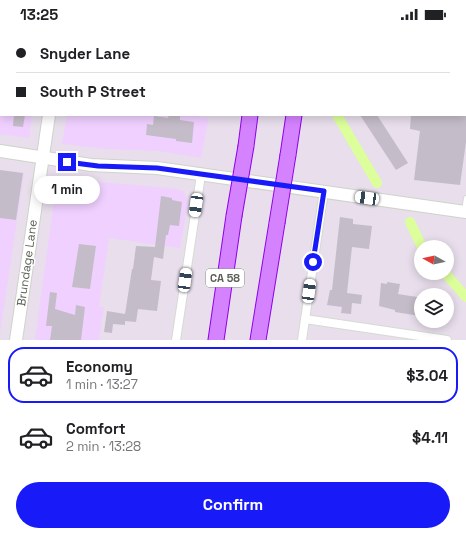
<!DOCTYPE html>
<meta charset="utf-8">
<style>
body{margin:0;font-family:"Space Grotesk",sans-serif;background:#f2f2f2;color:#202124;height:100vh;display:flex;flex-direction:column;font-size:15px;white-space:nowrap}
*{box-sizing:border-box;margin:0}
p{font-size:13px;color:#757577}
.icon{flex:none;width:22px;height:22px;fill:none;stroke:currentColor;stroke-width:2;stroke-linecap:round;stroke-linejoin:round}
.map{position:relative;height:312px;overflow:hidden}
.drawer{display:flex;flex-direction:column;background:#fff;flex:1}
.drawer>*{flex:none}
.hud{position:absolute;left:0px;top:0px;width:466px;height:88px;box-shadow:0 2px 10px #0003;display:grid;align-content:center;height:88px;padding:0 16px;background:#fff}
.needle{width:26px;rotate:278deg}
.tools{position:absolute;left:414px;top:212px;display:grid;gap:8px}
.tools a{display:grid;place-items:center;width:40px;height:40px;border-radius:50%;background:#fff;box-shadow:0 2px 10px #0003;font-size:20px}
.end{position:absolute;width:18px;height:18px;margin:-9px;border:5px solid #191af8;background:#fff;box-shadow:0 0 0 2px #fff}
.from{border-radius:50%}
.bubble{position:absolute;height:28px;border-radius:14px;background:#fff;box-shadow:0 2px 10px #0003;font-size:13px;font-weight:700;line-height:28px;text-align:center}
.car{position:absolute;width:12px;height:24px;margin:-12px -6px;border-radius:5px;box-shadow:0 0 3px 1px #0007;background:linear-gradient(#fff 24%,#345 0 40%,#fff 0 76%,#345 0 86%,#fff 0)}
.hud b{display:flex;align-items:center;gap:14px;height:38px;font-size:15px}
.hud b+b{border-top:1px solid #e0e0e0}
.hud i{width:10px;height:10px;background:#202124}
ul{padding:7px 0 0;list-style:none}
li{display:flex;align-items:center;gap:12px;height:56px;margin:0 8px 6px;padding:0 8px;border:2px solid transparent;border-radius:16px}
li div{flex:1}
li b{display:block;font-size:15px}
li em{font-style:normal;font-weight:700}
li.active{border-color:#191af8}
li>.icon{width:36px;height:36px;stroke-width:1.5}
.primary-button{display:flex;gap:8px;margin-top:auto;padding:8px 16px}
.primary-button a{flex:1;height:46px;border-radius:24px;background:#191af8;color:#fff;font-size:16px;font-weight:700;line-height:46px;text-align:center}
.status{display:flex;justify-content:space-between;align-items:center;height:28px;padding:0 20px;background:#fff;direction:ltr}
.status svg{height:11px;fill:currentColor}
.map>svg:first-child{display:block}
.commercial{fill:#f0d0ff}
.industrial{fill:#dad3dc}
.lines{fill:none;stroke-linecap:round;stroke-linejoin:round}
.canal{stroke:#dcff9b;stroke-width:10}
.building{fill:#c4bdc9}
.lane-casing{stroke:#d5dad2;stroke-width:6}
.street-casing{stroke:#d5dad2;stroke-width:10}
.secondary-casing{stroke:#ced4c9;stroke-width:14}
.highway-casing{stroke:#8e00ea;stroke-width:17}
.lane{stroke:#fff;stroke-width:4}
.street{stroke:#fff;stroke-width:8}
.secondary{stroke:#fff;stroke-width:12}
.highway{stroke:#d582ff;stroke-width:15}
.highway-bridge-casing{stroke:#8e00ea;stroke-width:17;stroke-linecap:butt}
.highway-bridge{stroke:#d582ff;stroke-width:15}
.route{stroke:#191af8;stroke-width:5}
.labels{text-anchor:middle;stroke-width:3;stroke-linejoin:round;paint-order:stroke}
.shield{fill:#fff;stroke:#8d9089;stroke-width:1}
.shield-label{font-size:11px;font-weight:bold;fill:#5c6157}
.street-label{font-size:12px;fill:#5c6157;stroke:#fff}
</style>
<div class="status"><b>13:25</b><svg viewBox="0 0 49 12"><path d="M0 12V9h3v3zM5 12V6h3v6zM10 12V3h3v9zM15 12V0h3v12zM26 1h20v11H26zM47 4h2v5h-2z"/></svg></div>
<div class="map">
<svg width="466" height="312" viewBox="0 0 466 312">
<rect width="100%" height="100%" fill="#e8deec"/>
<!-- commercial -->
<g class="commercial">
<polygon points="0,16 1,87 32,87 29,110 0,106"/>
<polygon points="67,87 187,87 209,90 201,130 159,123 106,121 62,116"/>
<polygon points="0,142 24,145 0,305"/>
<polygon points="57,150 177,161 183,163 188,172 180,220 109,210 99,279 104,279 99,312 35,312"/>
</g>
<!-- industrial -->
<polygon class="industrial" points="85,0 225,0 85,1"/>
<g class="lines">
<!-- canal -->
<g class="canal">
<polyline points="337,87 377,155"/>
<polyline points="410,194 422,219"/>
<polyline points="445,245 466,269"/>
</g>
</g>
<!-- building -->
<g class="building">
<polygon points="14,87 25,87 23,99 13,98"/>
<polygon points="169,87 180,87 180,92 194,94 192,115 176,113 176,111 146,107 147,96 153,97 154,88 168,90"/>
<polygon points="360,87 377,87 408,135 396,142"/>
<polygon points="411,87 421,88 421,87 466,87 466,114 460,157 414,152 420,103 410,101"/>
<polygon points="0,142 23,145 16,192 0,190"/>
<polygon points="161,168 172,170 172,172 182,174 179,198 170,197 168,207 166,207 163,231 154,229 151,252 161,253 157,283 138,281 136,294 125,293 125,297 113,296 112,305 104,304 107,283 125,286 132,241 133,241 136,218 155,219"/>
<polygon points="340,189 353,191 353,196 372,198 369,221 352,219 347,265 362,267 361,276 352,275 351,286 341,285 342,279 327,277 330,262 332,262"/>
<polygon points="79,216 96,218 90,261 72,259"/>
<polygon points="387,254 400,256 398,266 417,269 416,275 421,276 420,288 395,284 395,282 379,278 381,255 387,256"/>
<polygon points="50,264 57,265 55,281 75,287 76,277 85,279 81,312 50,312 52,298 46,298"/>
</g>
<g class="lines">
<defs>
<g id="lane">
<polyline points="0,4 1,4"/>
<polyline points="464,183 466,170"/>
</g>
<g id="street">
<polyline points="305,291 447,312"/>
<polyline points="176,312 201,147"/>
<polyline points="302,312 324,163"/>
</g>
<g id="secondary">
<polyline points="61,1 61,0"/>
<polyline points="0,123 91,137 157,140 466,184"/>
<polyline points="16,312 49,87"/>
</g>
<g id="highway">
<polyline points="262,1 262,0"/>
<polyline points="307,1 307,0"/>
<polyline points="246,118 250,87"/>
<polyline points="288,127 294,87"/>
<polyline points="216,312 234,188"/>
<polyline points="258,312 277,195"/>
</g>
</defs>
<!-- lane casing -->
<use href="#lane" class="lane-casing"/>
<!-- street casing -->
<use href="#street" class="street-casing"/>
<!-- secondary casing -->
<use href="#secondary" class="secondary-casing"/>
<!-- highway casing -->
<use href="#highway" class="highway-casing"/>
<!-- lane -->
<use href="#lane" class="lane"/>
<!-- street -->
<use href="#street" class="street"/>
<!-- secondary -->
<use href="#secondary" class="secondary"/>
<!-- highway -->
<use href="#highway" class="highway"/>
<defs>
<g id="highway-bridge">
<polyline points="234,188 246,118"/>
<polyline points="277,195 288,127"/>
</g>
</defs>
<!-- highway-bridge casing -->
<use href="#highway-bridge" class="highway-bridge-casing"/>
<!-- highway-bridge -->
<use href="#highway-bridge" class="highway-bridge"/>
</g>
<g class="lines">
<!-- route -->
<polyline class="route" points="67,134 98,138 157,140 324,163 313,234"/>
</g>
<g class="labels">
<!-- shield labels -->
<rect class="shield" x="206" y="241" width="38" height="18" rx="3"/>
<g class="shield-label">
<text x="225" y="254">CA 58</text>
</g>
<!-- street labels -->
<g class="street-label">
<text transform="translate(27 235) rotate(-82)" y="4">Brundage Lane</text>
</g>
</g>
</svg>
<div class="tools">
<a><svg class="needle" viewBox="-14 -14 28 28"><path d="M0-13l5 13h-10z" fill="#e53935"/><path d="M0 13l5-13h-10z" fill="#757577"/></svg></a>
<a><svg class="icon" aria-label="layers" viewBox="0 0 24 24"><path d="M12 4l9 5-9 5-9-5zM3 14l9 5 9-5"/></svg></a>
</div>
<i class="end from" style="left:313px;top:234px"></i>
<i class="end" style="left:67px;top:134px"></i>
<div class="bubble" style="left:34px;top:148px;width:66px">1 min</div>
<i class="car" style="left:367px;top:170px;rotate:278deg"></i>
<i class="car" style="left:196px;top:177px;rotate:188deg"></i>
<i class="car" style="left:185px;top:252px;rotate:8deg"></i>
<i class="car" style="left:309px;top:263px;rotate:8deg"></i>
<div class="hud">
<b><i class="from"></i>Snyder Lane</b>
<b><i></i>South P Street</b>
</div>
</div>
<section class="drawer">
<ul>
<li class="active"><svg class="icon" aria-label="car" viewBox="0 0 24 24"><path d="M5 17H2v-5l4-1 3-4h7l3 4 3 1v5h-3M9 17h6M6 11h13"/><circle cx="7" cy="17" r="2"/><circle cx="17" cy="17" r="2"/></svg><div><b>Economy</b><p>1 min · 13:27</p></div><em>$3.04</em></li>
<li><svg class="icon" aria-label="car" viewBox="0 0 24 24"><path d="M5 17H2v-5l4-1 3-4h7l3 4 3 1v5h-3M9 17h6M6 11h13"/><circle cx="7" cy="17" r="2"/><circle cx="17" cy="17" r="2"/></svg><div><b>Comfort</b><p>2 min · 13:28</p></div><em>$4.11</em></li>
</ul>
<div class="primary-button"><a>Confirm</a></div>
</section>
